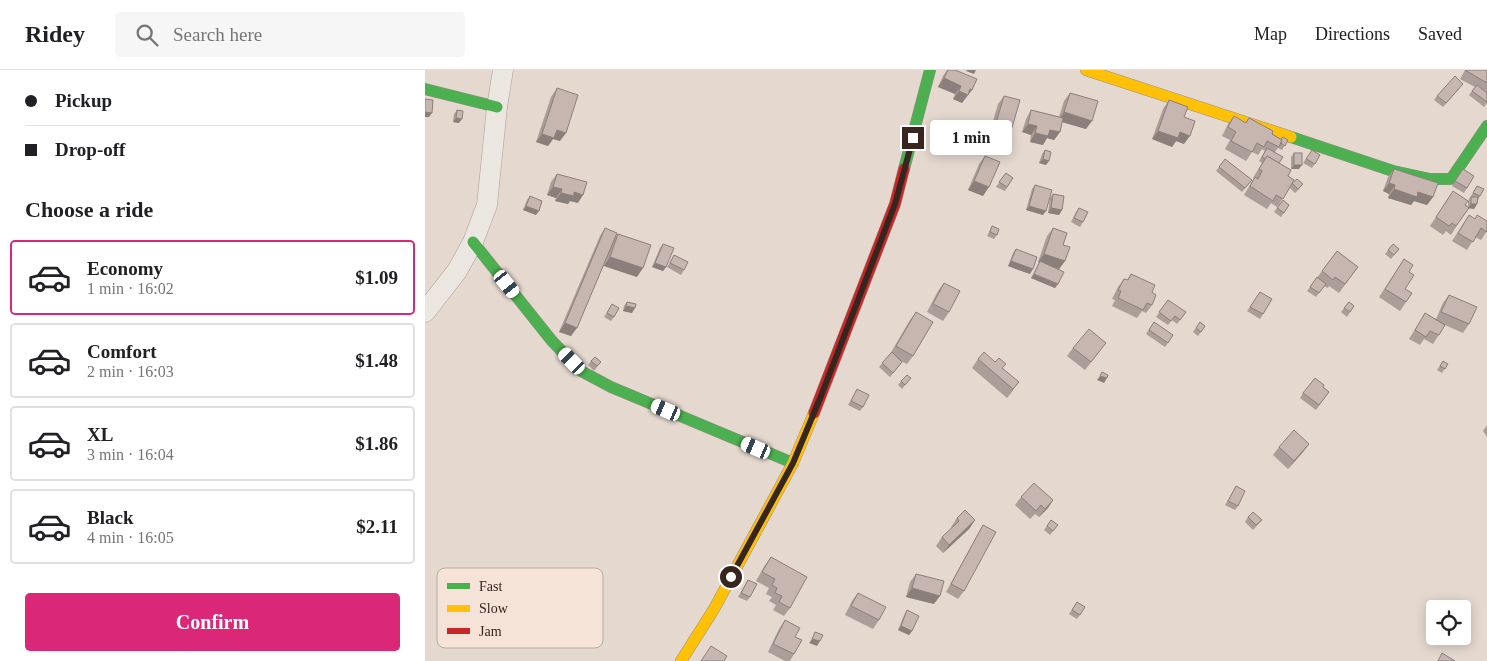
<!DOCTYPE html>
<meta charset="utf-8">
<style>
body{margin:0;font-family:Georgia,serif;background:#f6f6f6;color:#202124;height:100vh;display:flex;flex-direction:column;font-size:19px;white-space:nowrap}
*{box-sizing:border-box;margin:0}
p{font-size:16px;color:#757577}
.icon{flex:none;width:28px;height:28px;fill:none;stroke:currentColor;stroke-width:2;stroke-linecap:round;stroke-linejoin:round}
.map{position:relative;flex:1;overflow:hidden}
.panel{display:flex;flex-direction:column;background:#fff;width:425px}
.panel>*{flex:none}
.hud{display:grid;align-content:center;height:110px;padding:0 25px;background:#fff}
.fabs{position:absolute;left:1001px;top:530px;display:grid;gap:10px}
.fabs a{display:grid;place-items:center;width:45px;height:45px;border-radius:5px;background:#fff;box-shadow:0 2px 12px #0003;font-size:25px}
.end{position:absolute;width:22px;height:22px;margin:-11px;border:6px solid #372520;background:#fff;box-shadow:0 0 0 2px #fff}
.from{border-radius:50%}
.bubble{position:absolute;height:35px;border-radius:5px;background:#fff;box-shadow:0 2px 12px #0003;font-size:16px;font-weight:700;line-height:35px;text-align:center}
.car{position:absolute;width:15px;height:30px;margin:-15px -8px;border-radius:6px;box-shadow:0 0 4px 1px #0007;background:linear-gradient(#fff 24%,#345 0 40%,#fff 0 76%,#345 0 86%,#fff 0)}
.hud b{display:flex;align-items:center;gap:18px;height:48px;font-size:19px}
.hud b+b{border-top:1px solid #e0e0e0}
.hud i{width:12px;height:12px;background:#202124}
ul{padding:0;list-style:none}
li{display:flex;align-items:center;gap:15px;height:75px;margin:0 10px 8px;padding:0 15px;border:2px solid #e0e0e0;border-radius:5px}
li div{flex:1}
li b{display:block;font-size:19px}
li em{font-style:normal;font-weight:700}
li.active{border-color:#db2777}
li>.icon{width:45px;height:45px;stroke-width:1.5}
h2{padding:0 25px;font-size:22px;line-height:60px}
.primary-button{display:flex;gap:10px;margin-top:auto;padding:10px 25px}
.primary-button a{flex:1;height:58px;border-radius:5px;background:#db2777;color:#fff;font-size:20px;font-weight:700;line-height:58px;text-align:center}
header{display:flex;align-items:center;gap:30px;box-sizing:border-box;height:70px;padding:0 25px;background:#fff;border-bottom:1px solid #e0e0e0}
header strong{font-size:24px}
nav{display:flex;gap:28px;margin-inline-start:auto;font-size:18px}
.search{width:350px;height:45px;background:#f6f6f6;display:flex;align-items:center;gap:12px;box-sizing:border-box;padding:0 18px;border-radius:5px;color:#757577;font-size:19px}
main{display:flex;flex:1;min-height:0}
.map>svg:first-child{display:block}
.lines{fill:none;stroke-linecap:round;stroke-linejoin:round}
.street-casing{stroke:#a99e97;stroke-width:21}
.fast-casing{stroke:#998e88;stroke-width:12}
.slow-casing{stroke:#998e88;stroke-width:12}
.jam-casing{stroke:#998e88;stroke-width:12}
.street{stroke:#ece6e0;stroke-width:20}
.fast{stroke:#4caf50;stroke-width:11}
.slow{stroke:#ffc107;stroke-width:11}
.jam{stroke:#c62828;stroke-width:11}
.wall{fill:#ab9d97}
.shaded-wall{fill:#8b7f7b}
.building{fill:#c7b6b0;stroke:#8b7f7b}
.route{stroke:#372520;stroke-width:6}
.key{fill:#f4e3d6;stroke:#bbaa9f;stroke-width:1}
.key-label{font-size:14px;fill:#372520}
</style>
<header>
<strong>Ridey</strong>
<div class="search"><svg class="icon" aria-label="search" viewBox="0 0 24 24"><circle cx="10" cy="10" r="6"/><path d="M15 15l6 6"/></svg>Search here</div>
<nav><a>Map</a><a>Directions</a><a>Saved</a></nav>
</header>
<main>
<section class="panel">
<div class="hud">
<b><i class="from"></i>Pickup</b>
<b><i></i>Drop-off</b>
</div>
<h2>Choose a ride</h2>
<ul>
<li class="active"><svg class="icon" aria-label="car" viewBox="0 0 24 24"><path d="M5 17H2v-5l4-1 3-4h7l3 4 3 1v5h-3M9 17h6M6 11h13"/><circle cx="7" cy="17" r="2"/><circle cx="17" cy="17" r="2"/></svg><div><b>Economy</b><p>1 min · 16:02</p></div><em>$1.09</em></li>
<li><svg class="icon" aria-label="car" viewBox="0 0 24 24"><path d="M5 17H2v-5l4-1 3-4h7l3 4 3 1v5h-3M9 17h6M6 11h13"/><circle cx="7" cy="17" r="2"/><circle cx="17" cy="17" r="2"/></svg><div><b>Comfort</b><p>2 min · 16:03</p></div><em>$1.48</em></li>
<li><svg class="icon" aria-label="car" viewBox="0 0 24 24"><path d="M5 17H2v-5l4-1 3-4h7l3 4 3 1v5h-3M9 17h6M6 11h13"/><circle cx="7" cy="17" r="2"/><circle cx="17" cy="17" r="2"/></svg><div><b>XL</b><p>3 min · 16:04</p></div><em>$1.86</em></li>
<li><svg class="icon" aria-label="car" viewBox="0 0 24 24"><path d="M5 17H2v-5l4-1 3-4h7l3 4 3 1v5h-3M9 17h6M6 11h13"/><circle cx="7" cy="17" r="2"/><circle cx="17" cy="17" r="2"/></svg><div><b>Black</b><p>4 min · 16:05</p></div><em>$2.11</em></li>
</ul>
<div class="primary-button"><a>Confirm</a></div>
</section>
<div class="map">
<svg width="1062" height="591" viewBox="0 0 1062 591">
<rect width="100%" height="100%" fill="#e4d8cf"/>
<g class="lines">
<defs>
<polyline id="street" points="0,242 32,201 48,172 62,135 72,37 78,0"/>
<g id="fast">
<polyline points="0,19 72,37"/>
<polyline points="866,67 968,101 1005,109 1026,109 1062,56"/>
<polyline points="479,99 505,0"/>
<polyline points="48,172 127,271 156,301 186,317 368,393"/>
</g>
<g id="slow">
<polyline points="661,0 866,67"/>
<polyline points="256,591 289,539 368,393 389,343"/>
</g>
<polyline id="jam" points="389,343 470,134 479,99"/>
</defs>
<!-- street casing -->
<use href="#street" class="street-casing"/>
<!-- fast casing -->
<use href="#fast" class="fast-casing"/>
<!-- slow casing -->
<use href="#slow" class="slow-casing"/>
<!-- jam casing -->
<use href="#jam" class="jam-casing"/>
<!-- street -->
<use href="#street" class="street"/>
<!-- fast -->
<use href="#fast" class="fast"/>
<!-- slow -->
<use href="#slow" class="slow"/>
<!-- jam -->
<use href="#jam" class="jam"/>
</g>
<!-- wall -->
<g class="wall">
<polygon points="522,0 530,0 541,28 540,28 537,33 528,29 530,24 513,17 518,6"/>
<polygon points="1040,0 1062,0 1062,33 1059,37 1044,25 1050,17 1035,9"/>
<polygon points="132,18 135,71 128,69 123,76 111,72 126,27"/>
<polygon points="1035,18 1018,37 1009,30 1012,26"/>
<polygon points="645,23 661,59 637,52 635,62 629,70 622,68 618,75 605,72 606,65 597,62 601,49 606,40 634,47 639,31"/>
<polygon points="579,26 586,61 580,69 564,65 573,34"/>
<polygon points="744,30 759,47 759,74 751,71 747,77 727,69 738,39"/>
<polygon points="32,40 34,53 28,52 29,44"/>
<polygon points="809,46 821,53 824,48 847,64 856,69 863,70 857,80 853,78 850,82 854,93 863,106 875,118 870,123 865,118 852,137 846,133 842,139 819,125 829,108 828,108 837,93 834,91 840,81 837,79 833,85 827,82 821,91 800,79 805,70 797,66 803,54"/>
<polygon points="565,66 567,77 564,81 558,78"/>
<polygon points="620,80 621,95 614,93 617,84"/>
<polygon points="887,80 895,85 887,98 878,93"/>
<polygon points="869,83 874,99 866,99 866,87"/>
<polygon points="560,86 558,126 543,120 554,94"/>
<polygon points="800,89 827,110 817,122 791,101"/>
<polygon points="969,99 1008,127 1002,135 989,131 986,135 963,128 964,124 958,121 963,107"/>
<polygon points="1038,99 1042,118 1039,123 1027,116"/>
<polygon points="581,103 588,108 580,121 571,117"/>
<polygon points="132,104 153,133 145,131 143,134 130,131 131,128 122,125 126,112"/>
<polygon points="610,115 618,145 601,140 607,119"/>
<polygon points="1052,116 1055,126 1053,130 1052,134 1049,139 1043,138 1026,165 1021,161 1018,165 1005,156 1028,121 1043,137 1043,131"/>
<polygon points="628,124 637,140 634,145 623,143 625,128"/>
<polygon points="105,126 111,145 98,140 102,130"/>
<polygon points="858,130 864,135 856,147 849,142"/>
<polygon points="654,138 658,152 655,157 646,152 651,142"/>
<polygon points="1044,145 1062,161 1056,170 1050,167 1042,180 1027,171"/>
<polygon points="567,156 572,165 569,169 562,166"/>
<polygon points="180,158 190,168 193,164 212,207 179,196 182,188 146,266 134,262 175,166"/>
<polygon points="628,158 638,175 640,191 634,199 633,214 630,218 606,208 614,192 613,192 622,166"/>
<polygon points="238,174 241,197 238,201 227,197 235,178"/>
<polygon points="968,174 974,179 966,189 960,184"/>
<polygon points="591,179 605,204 583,196 588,183"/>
<polygon points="912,181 933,197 914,223 904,216 903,218 899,216 891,227 882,221"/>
<polygon points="249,185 259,200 256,205 242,197"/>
<polygon points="979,189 984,202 980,219 987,223 975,241 954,227"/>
<polygon points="706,204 727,222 727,235 721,243 717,241 712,248 687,236 690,230 687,229 693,217 699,209 702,210"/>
<polygon points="519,213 524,242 518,251 502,242 513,221"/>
<polygon points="835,222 847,229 835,249 822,241"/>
<polygon points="1024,225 1044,254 1038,263 1020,255 1008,274 999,269 995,275 984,269 1000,243 1011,249 1018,233"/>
<polygon points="743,230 761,242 752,254 747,250 743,255 731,247"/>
<polygon points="202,232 207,243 198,241 199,236"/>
<polygon points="924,232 929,236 922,247 916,242"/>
<polygon points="187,234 189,247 186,251 179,247"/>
<polygon points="491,242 488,286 482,294 476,291 474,296 465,307 454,297 465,284 485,250"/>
<polygon points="729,252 748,265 740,277 721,264"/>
<polygon points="775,252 780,256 773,266 768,262"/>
<polygon points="648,278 675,281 660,300 642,286"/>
<polygon points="553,289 578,298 588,320 582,328 547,298"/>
<polygon points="166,291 176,292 169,301 163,295"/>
<polygon points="1018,291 1023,294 1017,303 1012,300"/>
<polygon points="486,308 477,319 473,315 476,311"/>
<polygon points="898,317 904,322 891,340 875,328 878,323"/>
<polygon points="432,319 438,337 435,341 423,335"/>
<polygon points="1062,355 1062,367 1058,361"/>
<polygon points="884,374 878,382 863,399 848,385 854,377"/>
<polygon points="811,416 813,436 810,440 800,435"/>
<polygon points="596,427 628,430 623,438 614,447 610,444 605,449 590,435"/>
<polygon points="823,447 837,450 828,460 820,452"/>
<polygon points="532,448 550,450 544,459 518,483 511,476 517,467 527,458 526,457"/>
<polygon points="626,450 633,455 625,465 619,460"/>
<polygon points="558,455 539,521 533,529 521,522 553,464"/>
<polygon points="346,487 365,538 359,546 348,540 351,535 344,531 347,527 341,524 344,518 331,511 340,495"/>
<polygon points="491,504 509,534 481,527 485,512"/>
<polygon points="323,510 325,527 322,531 313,527"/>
<polygon points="433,523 454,550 448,559 420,545 427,531"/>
<polygon points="652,532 660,537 652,549 644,544"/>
<polygon points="482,540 487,561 484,565 473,560 479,545"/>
<polygon points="360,550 370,567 369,584 365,591 360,591 343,582 354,559"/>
</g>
<!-- shaded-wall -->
<g class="shaded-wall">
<polygon points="542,0 551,0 549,4 541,1"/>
<polygon points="519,8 536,16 530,24 513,17"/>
<polygon points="545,19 547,20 537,33 528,29 534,21"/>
<polygon points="0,42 7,43 4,47 0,47"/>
<polygon points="639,42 667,51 661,59 633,51"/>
<polygon points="31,48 37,49 34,53 28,52"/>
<polygon points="603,54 612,56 606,65 597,62"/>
<polygon points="570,56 586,61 580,69 564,65"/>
<polygon points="132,60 141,63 135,71 128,69 123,76 111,72 117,64"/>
<polygon points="625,60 635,62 629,70 622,68 618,75 605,72 610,63"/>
<polygon points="733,61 755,62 765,66 759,74 751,71 747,77 727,69"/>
<polygon points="618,89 624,91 621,95 614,93"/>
<polygon points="869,95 877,95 874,99 866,99"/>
<polygon points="549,111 564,117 558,126 543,120"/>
<polygon points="964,113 970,115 964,124 958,121"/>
<polygon points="128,117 137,119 131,128 122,125"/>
<polygon points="969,119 993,122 1008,127 1002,135 989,131 986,135 963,128"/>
<polygon points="149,122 158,125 153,133 145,131 143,134 130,131 136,123"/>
<polygon points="1046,134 1052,134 1049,139 1043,138"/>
<polygon points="101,136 114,141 111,145 98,140"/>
<polygon points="604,136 621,141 618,145 601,140"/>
<polygon points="626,138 637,140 634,145 623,143"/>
<polygon points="619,184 640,191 634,199 613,192"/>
<polygon points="185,187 218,198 212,207 179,196"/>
<polygon points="586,191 608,199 605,204 583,196"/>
<polygon points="230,193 241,197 238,201 227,197"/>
<polygon points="609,204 633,214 630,218 606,208"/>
<polygon points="201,236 210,238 207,243 198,241"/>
<polygon points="140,253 152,258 146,266 134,262"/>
<polygon points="675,306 682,308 679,313 672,310"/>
<polygon points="594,312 582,328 588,319"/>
<polygon points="884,374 878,382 863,399 869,391"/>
<polygon points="628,430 623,438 614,447 620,439"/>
<polygon points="550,450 544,459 518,483 524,475"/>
<polygon points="487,518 515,526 509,534 481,527"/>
<polygon points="476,556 487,561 484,565 473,560"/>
<polygon points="387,569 395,571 392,576 384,573"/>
</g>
<!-- building -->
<g class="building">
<polygon points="523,0 530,0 552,9 547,20 545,19 543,25 534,21 536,16 519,8"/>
<polygon points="1040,0 1062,0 1062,13"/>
<polygon points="1030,6 1038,14 1021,33 1012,26"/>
<polygon points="1052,15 1062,23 1062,32 1047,21"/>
<polygon points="132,18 153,25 141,63 132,60 129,68 117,64"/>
<polygon points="645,23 673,31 667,51 639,42"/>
<polygon points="579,26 595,30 586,61 570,56"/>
<polygon points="0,29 8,30 7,43 0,42"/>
<polygon points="744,30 763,37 759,47 770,51 765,66 755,62 753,68 733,61"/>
<polygon points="32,40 38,41 37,49 31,48"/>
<polygon points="606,40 638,48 635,62 625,60 623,66 610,63 612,56 603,54"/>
<polygon points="809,46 821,53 824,48 848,61 847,64 857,70 854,77 842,71 839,77 832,73 827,82 806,71 811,62 803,57"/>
<polygon points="565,66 571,70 567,77 561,74"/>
<polygon points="858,67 863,70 860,76 856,73 857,70 856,69"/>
<polygon points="842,78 858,87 854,93 842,86 841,89 837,87"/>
<polygon points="620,80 626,82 624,91 618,89"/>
<polygon points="887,80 895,85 890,94 881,89"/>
<rect x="869" y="83" width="8" height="12"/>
<polygon points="560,86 575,92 564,117 549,111"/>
<polygon points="842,86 866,100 863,106 869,110 858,129 851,125 848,131 825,116 830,107 833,109 837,101 834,99"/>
<polygon points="800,89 827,110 820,118 794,97"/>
<polygon points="969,99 1013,113 1008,127 993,122 992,127 969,119 970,115 964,113"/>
<polygon points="1038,99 1049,106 1042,118 1030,111"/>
<polygon points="581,103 588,108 582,117 574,112"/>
<polygon points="132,104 162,112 158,125 149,122 149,126 136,123 137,119 128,117"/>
<polygon points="872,109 878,114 873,119 867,113"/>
<polygon points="610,115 627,120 621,141 604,136"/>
<polygon points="1052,116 1059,119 1055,126 1048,123"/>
<polygon points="1028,121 1043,131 1040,135 1044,138 1031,156 1027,153 1024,156 1011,147"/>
<polygon points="628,124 639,126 637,140 626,138"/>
<polygon points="105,126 117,131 114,141 101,136"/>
<polygon points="1046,127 1053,127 1052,134 1046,134"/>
<polygon points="858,130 864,135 859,143 852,138"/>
<polygon points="654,138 663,142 658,152 649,148"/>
<polygon points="1044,145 1050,149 1052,145 1062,151 1062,162 1056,158 1048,172 1033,163"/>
<polygon points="567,156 574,159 572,165 565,162"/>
<polygon points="180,158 192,163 152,258 140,253"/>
<polygon points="628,158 642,163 638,175 645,177 640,191 619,184"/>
<polygon points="193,164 226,175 218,198 185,187"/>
<polygon points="238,174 249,178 241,197 230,193"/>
<polygon points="968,174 974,179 969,185 963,180"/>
<polygon points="591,179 612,187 608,199 586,191"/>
<polygon points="912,181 933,197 920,214 910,207 908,210 897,201"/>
<polygon points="249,185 263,192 259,200 245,193"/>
<polygon points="979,189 988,195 984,202 989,205 980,219 987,223 981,232 960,219"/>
<polygon points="615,191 639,202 633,214 609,204"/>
<polygon points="706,204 730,215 727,222 731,225 727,235 722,233 718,240 693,228 696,221 693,220 699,209 703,210"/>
<polygon points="892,207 901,214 894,223 885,217"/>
<polygon points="519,213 535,221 524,242 508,234"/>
<polygon points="835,222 847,229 838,244 825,237"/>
<polygon points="1024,225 1052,237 1044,254 1016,242"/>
<polygon points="743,230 761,242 755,250 750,246 746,251 734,242"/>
<polygon points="202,232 211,234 210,238 201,236"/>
<polygon points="924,232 929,236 925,242 919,238"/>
<polygon points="187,234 194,238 189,247 182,243"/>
<polygon points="491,242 508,252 488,286 471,276"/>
<polygon points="1000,243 1020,255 1014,265 1005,261 1001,267 990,260"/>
<polygon points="729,252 748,265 743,273 724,260"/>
<polygon points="775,252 780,256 776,262 771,258"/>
<polygon points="664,259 681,273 666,292 648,278"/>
<polygon points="467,282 477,292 468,303 457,293"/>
<polygon points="559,282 570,292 574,288 581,294 577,298 594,312 588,319 553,289"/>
<polygon points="170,287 176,292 172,296 166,291"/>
<polygon points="1018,291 1023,294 1020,299 1015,296"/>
<polygon points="677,302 683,305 682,308 675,306"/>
<polygon points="482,305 486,308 480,315 476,311"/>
<polygon points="890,308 899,315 898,317 904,322 894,335 878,323"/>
<polygon points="432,319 444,325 438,337 426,331"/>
<polygon points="869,360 884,374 869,391 854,377"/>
<polygon points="609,413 628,430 620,439 616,435 611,441 596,427"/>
<polygon points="811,416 820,421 813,436 803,431"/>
<polygon points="540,440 550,450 524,475 517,467 534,451 532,448"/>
<polygon points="828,442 837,450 831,455 823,447"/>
<polygon points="626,450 633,455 628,461 622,456"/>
<polygon points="558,455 571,462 539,521 526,514"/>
<polygon points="346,487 382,507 365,538 354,532 357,526 350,523 352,518 347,515 350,509 337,502"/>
<polygon points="491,504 519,511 515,526 487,518"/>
<polygon points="323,510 332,514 325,527 316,523"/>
<polygon points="433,523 461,537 454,550 426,536"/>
<polygon points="652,532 660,537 655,545 647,540"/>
<polygon points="482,540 494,546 487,561 476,556"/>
<polygon points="360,550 375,558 370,567 377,570 369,584 348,574"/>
<polygon points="390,562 398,565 395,571 387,569"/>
<polygon points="286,576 302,586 299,591 276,591"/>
<polygon points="1017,583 1030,591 1013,591"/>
</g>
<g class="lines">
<!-- route -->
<polyline class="route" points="306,507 368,393 396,326 470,134 488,68"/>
</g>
<!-- legend -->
<rect x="12" y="498" width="166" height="80" rx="8" class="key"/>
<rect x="22" y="513" width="23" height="6" fill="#4caf50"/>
<rect x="22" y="535" width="23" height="7" fill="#ffc107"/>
<rect x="22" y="558" width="23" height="6" fill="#c62828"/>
<g class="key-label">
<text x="54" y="521">Fast</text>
<text x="54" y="543">Slow</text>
<text x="54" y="566">Jam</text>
</g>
</svg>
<div class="fabs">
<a><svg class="icon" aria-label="locate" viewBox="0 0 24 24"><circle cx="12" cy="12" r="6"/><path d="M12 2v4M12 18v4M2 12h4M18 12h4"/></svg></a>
</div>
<i class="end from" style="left:306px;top:507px"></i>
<i class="end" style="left:488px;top:68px"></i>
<div class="bubble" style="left:505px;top:50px;width:82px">1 min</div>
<i class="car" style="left:82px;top:214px;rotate:141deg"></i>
<i class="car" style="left:147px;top:291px;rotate:316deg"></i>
<i class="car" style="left:241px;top:340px;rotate:293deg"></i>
<i class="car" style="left:331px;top:378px;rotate:293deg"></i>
</div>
</main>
